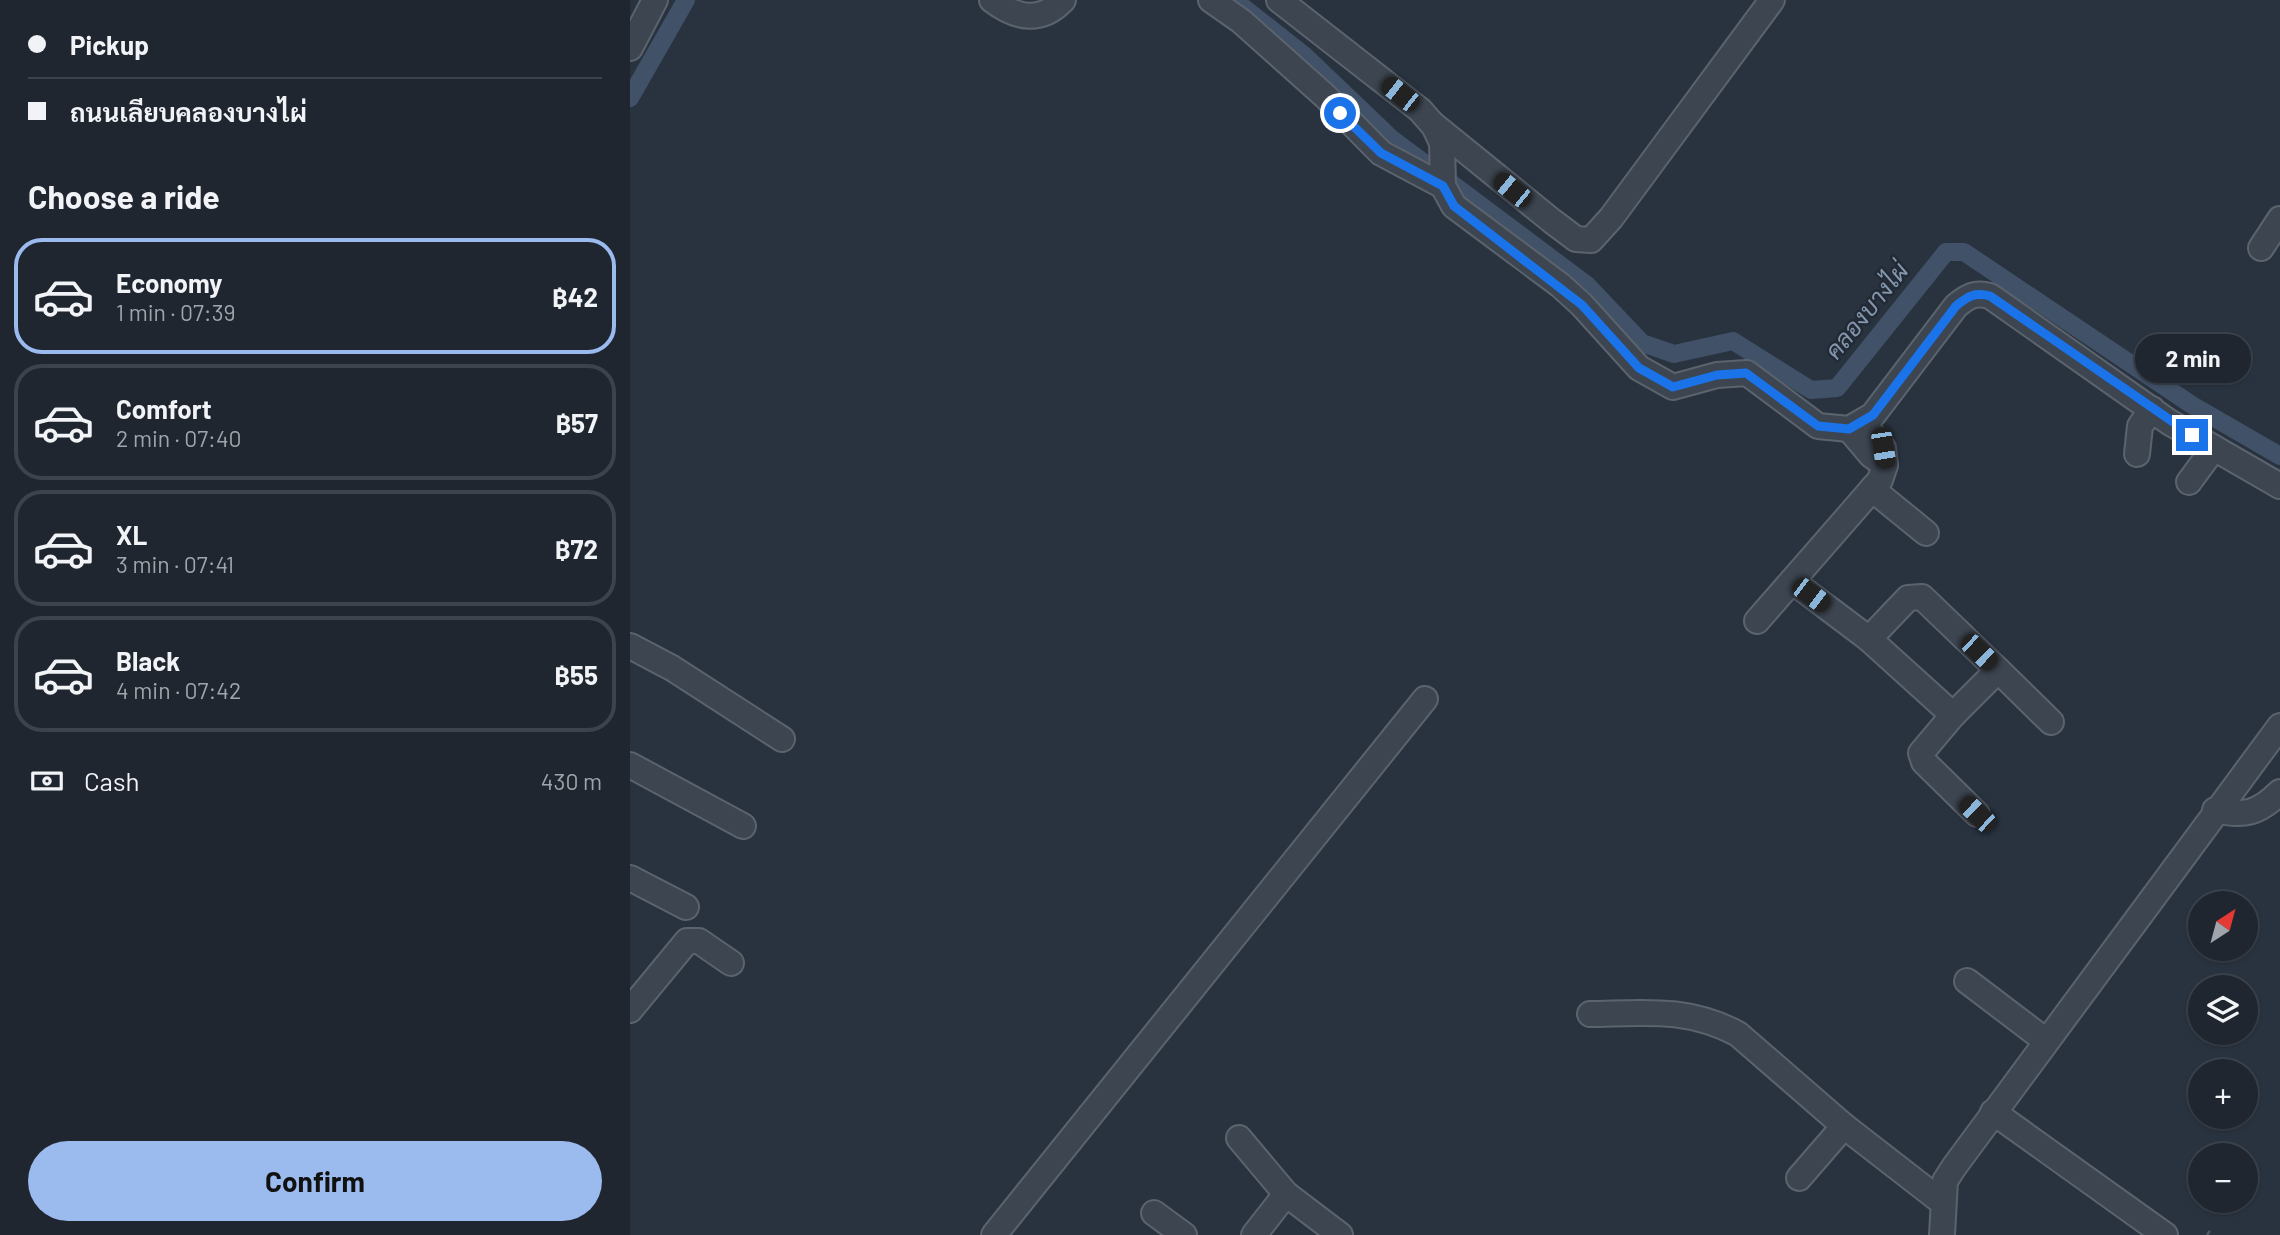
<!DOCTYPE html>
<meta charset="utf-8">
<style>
body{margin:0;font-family:Barlow,Sarabun,sans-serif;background:#272e38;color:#f1f3f6;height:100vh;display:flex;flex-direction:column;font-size:26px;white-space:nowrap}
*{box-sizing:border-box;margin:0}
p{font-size:23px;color:#a1a5ab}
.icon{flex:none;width:38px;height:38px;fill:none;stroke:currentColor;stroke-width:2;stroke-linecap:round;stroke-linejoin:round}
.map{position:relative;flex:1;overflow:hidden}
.details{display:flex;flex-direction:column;background:#1f2630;width:630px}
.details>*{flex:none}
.banner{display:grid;align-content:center;height:154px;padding:0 28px;background:#1f2630}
.needle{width:46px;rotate:36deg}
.fabs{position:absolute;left:1558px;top:891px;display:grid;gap:14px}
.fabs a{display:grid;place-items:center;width:70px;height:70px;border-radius:50%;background:#1f2630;box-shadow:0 2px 5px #0004,0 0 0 2px #3c434c;font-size:35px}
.end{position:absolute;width:32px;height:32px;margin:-16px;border:9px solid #1a73e8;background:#fff;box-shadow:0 0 0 4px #fff}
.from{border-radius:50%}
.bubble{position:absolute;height:49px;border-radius:24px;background:#1f2630;box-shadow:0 2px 5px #0004,0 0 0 2px #3c434c;font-size:23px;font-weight:700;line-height:49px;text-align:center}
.car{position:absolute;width:21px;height:42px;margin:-21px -10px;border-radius:9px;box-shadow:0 0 5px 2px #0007;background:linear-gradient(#222 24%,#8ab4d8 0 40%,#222 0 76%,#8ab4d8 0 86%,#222 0)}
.banner b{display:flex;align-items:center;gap:24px;height:66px;font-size:26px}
.banner b+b{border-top:2px solid #3c434c}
.banner i{width:18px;height:18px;background:#f1f3f6}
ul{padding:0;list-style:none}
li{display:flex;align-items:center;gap:21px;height:116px;margin:0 14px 10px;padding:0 14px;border:4px solid #3c434c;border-radius:28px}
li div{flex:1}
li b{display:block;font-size:26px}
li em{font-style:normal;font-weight:700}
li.on{border-color:#9bbbef}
li>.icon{width:63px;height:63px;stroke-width:1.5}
h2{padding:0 28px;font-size:32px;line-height:84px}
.pay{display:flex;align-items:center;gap:18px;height:77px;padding:0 28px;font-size:26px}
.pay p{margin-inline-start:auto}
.button{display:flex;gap:14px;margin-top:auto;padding:14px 28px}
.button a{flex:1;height:80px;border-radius:42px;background:#9bbbef;color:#111;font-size:28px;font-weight:700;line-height:80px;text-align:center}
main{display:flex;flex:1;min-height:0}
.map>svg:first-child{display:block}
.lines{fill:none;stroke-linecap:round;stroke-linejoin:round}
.canal{stroke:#415167;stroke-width:18}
.minor-casing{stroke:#5b636d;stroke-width:28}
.path{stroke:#4b5d60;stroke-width:2.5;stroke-dasharray:5 5;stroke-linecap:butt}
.minor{stroke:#3d4550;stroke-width:24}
.route{stroke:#1a73e8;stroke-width:9}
.labels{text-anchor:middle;stroke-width:5;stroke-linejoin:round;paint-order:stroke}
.water-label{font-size:24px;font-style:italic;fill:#8597ae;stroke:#222a35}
</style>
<main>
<section class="details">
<div class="banner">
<b><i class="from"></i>Pickup</b>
<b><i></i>ถนนเลียบคลองบางไผ่</b>
</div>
<h2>Choose a ride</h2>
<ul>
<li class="on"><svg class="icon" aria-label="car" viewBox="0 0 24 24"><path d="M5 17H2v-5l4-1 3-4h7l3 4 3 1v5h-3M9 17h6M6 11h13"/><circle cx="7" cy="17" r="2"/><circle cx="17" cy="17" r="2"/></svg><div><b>Economy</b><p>1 min · 07:39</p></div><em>฿42</em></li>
<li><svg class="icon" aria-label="car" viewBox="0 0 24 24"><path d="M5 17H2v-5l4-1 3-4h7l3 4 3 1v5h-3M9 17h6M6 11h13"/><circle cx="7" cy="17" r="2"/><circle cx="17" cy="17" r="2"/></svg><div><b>Comfort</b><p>2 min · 07:40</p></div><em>฿57</em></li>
<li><svg class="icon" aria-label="car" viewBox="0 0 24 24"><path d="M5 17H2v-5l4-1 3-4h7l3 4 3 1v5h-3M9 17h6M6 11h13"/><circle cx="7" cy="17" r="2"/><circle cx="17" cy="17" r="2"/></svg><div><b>XL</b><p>3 min · 07:41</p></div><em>฿72</em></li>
<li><svg class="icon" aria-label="car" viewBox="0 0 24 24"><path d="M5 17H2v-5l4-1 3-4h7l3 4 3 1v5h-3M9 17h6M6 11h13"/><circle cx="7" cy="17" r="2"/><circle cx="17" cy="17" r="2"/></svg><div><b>Black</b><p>4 min · 07:42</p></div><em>฿55</em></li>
</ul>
<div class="pay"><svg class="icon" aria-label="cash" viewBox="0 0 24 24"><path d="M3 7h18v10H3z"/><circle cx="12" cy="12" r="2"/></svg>Cash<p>430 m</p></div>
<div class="button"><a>Confirm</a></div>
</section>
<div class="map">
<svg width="1650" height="1235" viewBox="0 0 1650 1235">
<rect width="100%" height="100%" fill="#293340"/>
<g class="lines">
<!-- canal -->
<g class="canal">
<polyline points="604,0 674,55 762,139 957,285 1012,343 1044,354 1103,341 1181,390 1207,388 1316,252 1334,252 1562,405 1650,456"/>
<polyline points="0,98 56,0"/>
</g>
<defs>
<g id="minor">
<path d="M 362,0 C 387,19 411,23 433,0"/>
<polyline points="581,0 611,21 695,96 751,153 813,186"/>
<path d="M 649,0 L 790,110 L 804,126 L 812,143 L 813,186 L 824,206 L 930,285 L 952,305 L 1009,368 L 1043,387 L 1087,375 L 1117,373 L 1188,426 L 1219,429 L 1243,415 L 1326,306 C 1338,296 1345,292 1360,296 L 1539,422 L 1650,486"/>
<polyline points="0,48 25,0"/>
<polyline points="805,126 922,221 946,239 961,240 981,218 1142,0"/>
<polyline points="1631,248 1650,219"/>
<polyline points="1219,429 1241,455 1255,465 1253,448 1233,423"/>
<polyline points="1507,454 1510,426 1522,409"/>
<polyline points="1559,482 1584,448"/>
<polyline points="1242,489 1296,533"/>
<polyline points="1162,581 1239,639 1323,715 1291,753 1294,762 1347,814"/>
<polyline points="1127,621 1250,480 1255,465"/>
<polyline points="1239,639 1278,598 1292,597 1368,670 1323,715"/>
<polyline points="0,646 42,668 152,739"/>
<polyline points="1368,670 1421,722"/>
<polyline points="0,765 113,826"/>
<path d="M 1585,810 C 1614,817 1629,813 1650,792"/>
<polyline points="0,878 56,907"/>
<polyline points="1337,981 1416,1041"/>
<polyline points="0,1010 57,941 69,941 101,963"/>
<path d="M 960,1014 C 1015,1013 1057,1007 1108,1034 L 1214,1126 L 1312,1202"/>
<polyline points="1363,1112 1535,1235"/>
<polyline points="609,1138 656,1194 710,1235"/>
<polyline points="1169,1178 1214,1126"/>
<polyline points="524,1213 554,1235"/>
<polyline points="364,1235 795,699"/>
<polyline points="624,1235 656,1194"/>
<polyline points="1312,1235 1315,1181 1324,1167 1650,726"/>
</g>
</defs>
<!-- minor casing -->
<use href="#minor" class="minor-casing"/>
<!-- path -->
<polyline class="path" points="1577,1235 1581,1229"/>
<!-- minor -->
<use href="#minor" class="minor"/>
</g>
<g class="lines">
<!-- route -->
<path class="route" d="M 710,113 L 751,153 L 813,186 L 824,206 L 952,305 L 1009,368 L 1043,387 L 1087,375 L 1116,373 L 1188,426 L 1219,429 L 1243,415 L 1326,306 C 1338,296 1345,292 1360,296 L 1562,435"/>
</g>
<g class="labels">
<!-- water labels -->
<g class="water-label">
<text transform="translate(1237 311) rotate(-51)" y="8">คลองบางไผ่</text>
</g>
</g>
</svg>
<div class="fabs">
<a><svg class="needle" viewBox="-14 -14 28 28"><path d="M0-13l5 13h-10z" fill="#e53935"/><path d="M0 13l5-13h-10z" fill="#a1a5ab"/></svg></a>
<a><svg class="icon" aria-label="layers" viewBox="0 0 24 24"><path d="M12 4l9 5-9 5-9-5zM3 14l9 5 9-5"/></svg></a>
<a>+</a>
<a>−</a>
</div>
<i class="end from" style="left:710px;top:113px"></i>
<i class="end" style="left:1562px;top:435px"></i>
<div class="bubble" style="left:1505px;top:334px;width:116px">2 min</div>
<i class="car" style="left:770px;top:94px;rotate:308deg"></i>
<i class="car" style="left:882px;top:190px;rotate:309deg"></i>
<i class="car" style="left:1253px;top:448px;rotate:171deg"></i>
<i class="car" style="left:1181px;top:595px;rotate:127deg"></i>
<i class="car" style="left:1349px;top:652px;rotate:134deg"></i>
<i class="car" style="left:1347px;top:814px;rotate:314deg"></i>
</div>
</main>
